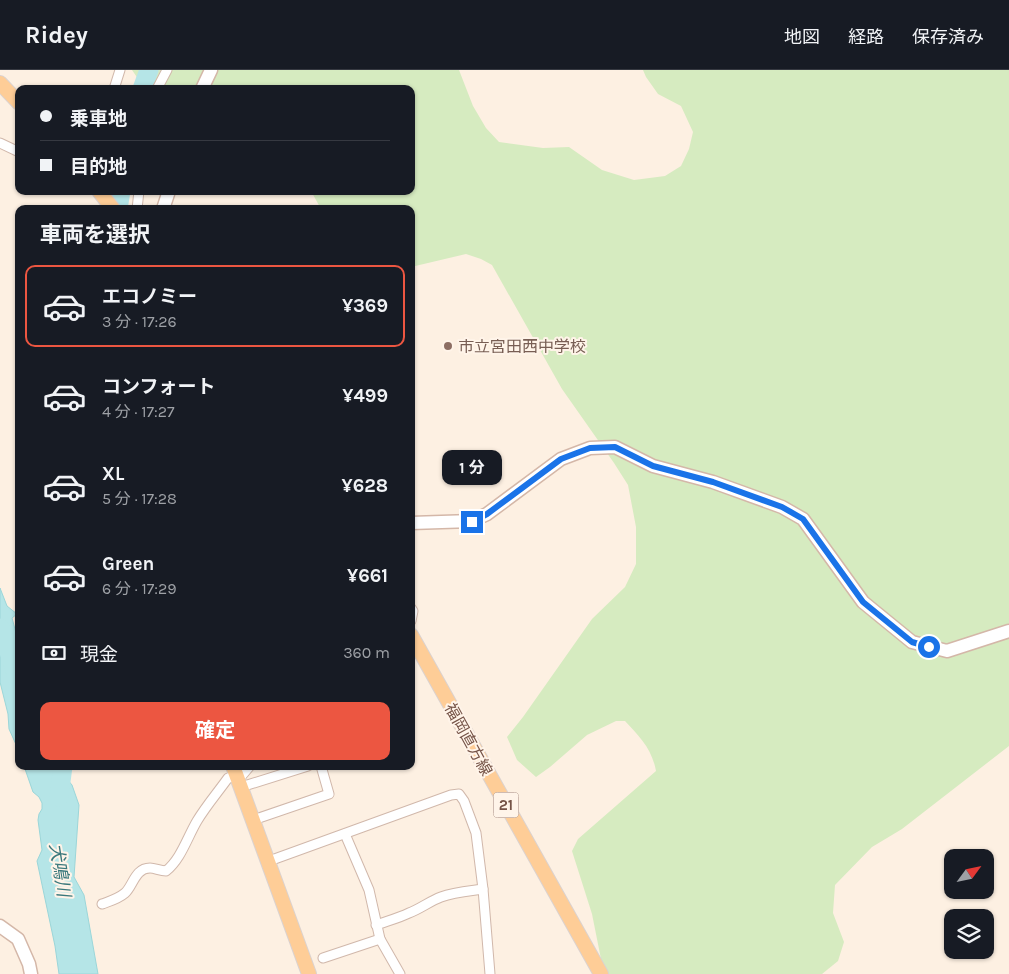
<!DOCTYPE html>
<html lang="ja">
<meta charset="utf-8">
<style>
body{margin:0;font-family:Karla,"Noto Sans JP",sans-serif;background:#242831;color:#f1f3f6;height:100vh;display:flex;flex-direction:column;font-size:19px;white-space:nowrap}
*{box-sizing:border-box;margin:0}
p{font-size:16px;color:#9ea1a6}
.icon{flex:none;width:28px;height:28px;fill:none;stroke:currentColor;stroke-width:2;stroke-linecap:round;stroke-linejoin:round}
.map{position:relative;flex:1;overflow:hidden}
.sheet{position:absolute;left:15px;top:135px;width:400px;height:565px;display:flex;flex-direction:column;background:#171b24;border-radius:10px;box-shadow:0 1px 4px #0004}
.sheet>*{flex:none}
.guide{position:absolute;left:15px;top:15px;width:400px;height:110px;border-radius:10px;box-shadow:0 1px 4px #0004;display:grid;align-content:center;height:110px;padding:0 25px;background:#171b24}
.needle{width:32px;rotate:57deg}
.fabs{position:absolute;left:944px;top:779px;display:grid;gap:10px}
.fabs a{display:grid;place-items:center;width:50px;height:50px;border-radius:10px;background:#171b24;box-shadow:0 1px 4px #0004;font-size:25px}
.end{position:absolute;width:22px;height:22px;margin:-11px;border:6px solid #1a73e8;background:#fff;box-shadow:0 0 0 2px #fff}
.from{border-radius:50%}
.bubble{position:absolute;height:35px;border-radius:10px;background:#171b24;box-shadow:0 1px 4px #0004;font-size:16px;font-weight:700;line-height:35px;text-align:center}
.guide b{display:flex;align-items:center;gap:18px;height:48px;font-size:19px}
.guide b+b{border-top:1px solid #363941}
.guide i{width:12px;height:12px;background:#f1f3f6}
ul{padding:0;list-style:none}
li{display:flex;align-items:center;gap:15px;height:82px;margin:0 10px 8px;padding:0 15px;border:2px solid transparent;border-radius:10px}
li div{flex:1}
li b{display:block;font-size:19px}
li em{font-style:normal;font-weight:700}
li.active{border-color:#ec5641}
li>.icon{width:45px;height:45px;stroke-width:1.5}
h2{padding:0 25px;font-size:22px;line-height:60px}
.pay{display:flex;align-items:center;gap:12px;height:55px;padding:0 25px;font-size:19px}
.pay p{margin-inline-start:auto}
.action{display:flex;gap:10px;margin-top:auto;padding:10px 25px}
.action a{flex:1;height:58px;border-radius:10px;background:#ec5641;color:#fff;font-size:20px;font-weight:700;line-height:58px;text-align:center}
header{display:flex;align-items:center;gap:30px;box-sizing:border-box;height:70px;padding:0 25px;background:#171b24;border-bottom:1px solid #363941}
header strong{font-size:24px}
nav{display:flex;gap:28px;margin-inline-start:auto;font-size:18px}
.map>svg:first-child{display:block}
.green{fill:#d6ebc0}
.water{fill:#b5e5e7;stroke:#9bd6d9}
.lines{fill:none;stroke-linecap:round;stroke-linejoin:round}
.river{stroke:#b5e5e7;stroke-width:19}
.street-casing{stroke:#d1b8ab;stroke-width:11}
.secondary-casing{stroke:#d4b7a8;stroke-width:15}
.primary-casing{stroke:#dbd2cf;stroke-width:16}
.street{stroke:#fff;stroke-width:9}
.secondary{stroke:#fff;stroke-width:12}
.primary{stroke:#fecd97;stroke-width:14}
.route{stroke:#1a73e8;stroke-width:6}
.education-dot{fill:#8d6e63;stroke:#fff4e9;stroke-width:2}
.labels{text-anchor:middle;stroke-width:4;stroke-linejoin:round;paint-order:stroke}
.shield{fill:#fff4e9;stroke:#9e8378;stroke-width:1}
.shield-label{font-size:15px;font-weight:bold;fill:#755347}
.education-label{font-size:16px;fill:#785e54;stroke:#fff4e9;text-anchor:start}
.street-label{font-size:16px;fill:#755347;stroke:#fff4e9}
.water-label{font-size:18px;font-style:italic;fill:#3a787c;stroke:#fff4e9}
</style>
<header>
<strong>Ridey</strong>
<nav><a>地図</a><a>経路</a><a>保存済み</a></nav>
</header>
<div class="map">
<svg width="1009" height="904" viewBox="0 0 1009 904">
<rect width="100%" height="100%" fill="#fdf0e2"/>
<!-- green -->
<path class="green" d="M 132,0 L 459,0 L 473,36 L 486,58 L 499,72 L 543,78 L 569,77 L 602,100 L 634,110 L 665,106 L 681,96 L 689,79 L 693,62 L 681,36 L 658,24 L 646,7 L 643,0 L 1009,0 L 1009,676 L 902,759 L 872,777 L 835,815 L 833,843 L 844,872 L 838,891 L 822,904 L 604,904 L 592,844 L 572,781 L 578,769 L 656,701 C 652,679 640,667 625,651 L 616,651 L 587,665 L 550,697 L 536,707 L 517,690 L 507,667 L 523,647 L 592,549 L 625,517 L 636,494 L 636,457 L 628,415 L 614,393 L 562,319 L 492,195 L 481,189 L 466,184 L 411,197 L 411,139 L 321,139 L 311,121 L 411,121 L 411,19 L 145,19 Z"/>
<!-- water -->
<g class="water">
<polygon points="0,518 7,536 17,544 12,548 19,574 19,587 15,578 13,571 5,560 0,565"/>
<polygon points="0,583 3,585 13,609 19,631 19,681 9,659 8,644 0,612"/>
<polygon points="24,696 60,696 67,709 72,715 79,735 74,807 84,825 98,904 59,904 55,876 37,791 42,780 38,750 39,744 42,739 42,733 39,727 33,722"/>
</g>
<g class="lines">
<!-- river -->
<g class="river">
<polyline points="142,19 149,0"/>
<polyline points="118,139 121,121"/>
<polyline points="0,558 12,590 19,614"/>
<polyline points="59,727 63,696"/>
</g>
<defs>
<g id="street">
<polyline points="114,19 120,0"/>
<polyline points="157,19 167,0"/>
<polyline points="0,73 19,82"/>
<polyline points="137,139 139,121"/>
<polyline points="411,538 413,541 411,551"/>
<polyline points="238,710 250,696"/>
<polyline points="241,717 308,696"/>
<polyline points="253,750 329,724 321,696"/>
<polyline points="345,764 369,820 380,869 400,904"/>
<polyline points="269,791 451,725 459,724 464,731 476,763 483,819 490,904"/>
<path d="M 102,834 C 110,831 118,829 125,823 C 133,816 135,798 150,798 C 155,798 160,801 166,801 C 181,789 187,768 197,751 C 206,736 218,722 228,708 L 237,706"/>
<path d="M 376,855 C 387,851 399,848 409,843 C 420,839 430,831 441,827 C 454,822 469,821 483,819"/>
<polyline points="323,888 380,869"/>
</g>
<g id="secondary">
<polyline points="202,19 211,0"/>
<polyline points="163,139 169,121"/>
<polyline points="411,453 472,451 487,444 561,389 590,378 615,377 653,396 713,412 782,437 803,449 863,532 912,572 947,581 1009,561"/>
<polyline points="0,856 18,869 29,894 31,904"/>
</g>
<g id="primary">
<polyline points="0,13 19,33"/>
<polyline points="99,121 113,139"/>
<polyline points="411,565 601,904"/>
<polyline points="233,696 309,904"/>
</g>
</defs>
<!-- street casing -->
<use href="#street" class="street-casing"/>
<!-- secondary casing -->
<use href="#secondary" class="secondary-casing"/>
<!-- primary casing -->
<use href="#primary" class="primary-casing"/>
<!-- street -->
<use href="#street" class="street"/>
<!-- secondary -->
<use href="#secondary" class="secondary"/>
<!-- primary -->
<use href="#primary" class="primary"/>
</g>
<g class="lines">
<!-- route -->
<polyline class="route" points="472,452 487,444 561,389 590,378 615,377 653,396 713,412 782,437 803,449 863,532 912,572 929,577"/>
</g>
<!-- markers -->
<circle class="education-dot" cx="448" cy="276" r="5"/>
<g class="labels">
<!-- shield labels -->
<rect class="shield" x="493.5" y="722.5" width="25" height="25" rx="4"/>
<g class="shield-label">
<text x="506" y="740">21</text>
</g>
<!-- education labels -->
<g class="education-label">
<text x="458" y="282">市立宮田西中学校</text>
</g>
<!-- street labels -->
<g class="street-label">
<text transform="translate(469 669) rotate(61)" y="6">福岡直方線</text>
</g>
<!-- water labels -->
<g class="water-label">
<text transform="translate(60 800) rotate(81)" y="6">犬鳴川</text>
</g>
</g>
</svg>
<div class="fabs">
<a><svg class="needle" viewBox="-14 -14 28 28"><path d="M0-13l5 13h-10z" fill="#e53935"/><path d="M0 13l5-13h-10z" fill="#9ea1a6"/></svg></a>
<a><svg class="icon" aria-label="layers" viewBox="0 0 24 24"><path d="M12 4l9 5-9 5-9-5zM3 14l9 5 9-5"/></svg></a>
</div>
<i class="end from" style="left:929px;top:577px"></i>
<i class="end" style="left:472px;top:452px"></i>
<div class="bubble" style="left:442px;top:380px;width:60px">1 分</div>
<div class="guide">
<b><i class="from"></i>乗車地</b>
<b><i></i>目的地</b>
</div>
<section class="sheet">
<h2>車両を選択</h2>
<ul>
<li class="active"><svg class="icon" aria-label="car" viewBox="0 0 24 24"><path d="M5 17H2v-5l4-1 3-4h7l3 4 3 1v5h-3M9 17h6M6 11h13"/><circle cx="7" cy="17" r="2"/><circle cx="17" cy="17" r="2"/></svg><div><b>エコノミー</b><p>3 分 · 17:26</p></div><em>¥369</em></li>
<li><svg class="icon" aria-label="car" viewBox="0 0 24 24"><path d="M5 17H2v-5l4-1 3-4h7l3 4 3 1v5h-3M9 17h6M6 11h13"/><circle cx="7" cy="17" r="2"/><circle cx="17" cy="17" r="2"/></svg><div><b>コンフォート</b><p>4 分 · 17:27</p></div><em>¥499</em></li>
<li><svg class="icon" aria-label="car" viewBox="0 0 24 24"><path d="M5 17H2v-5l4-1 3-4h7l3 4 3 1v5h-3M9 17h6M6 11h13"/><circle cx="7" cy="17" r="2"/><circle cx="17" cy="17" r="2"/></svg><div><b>XL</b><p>5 分 · 17:28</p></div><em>¥628</em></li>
<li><svg class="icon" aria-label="car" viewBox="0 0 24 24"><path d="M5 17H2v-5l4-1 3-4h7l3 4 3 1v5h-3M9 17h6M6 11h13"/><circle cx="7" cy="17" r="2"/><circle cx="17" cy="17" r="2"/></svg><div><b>Green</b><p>6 分 · 17:29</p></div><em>¥661</em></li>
</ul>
<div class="pay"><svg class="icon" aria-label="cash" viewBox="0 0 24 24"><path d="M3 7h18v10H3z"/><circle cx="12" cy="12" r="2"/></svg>現金<p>360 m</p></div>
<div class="action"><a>確定</a></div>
</section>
</div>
